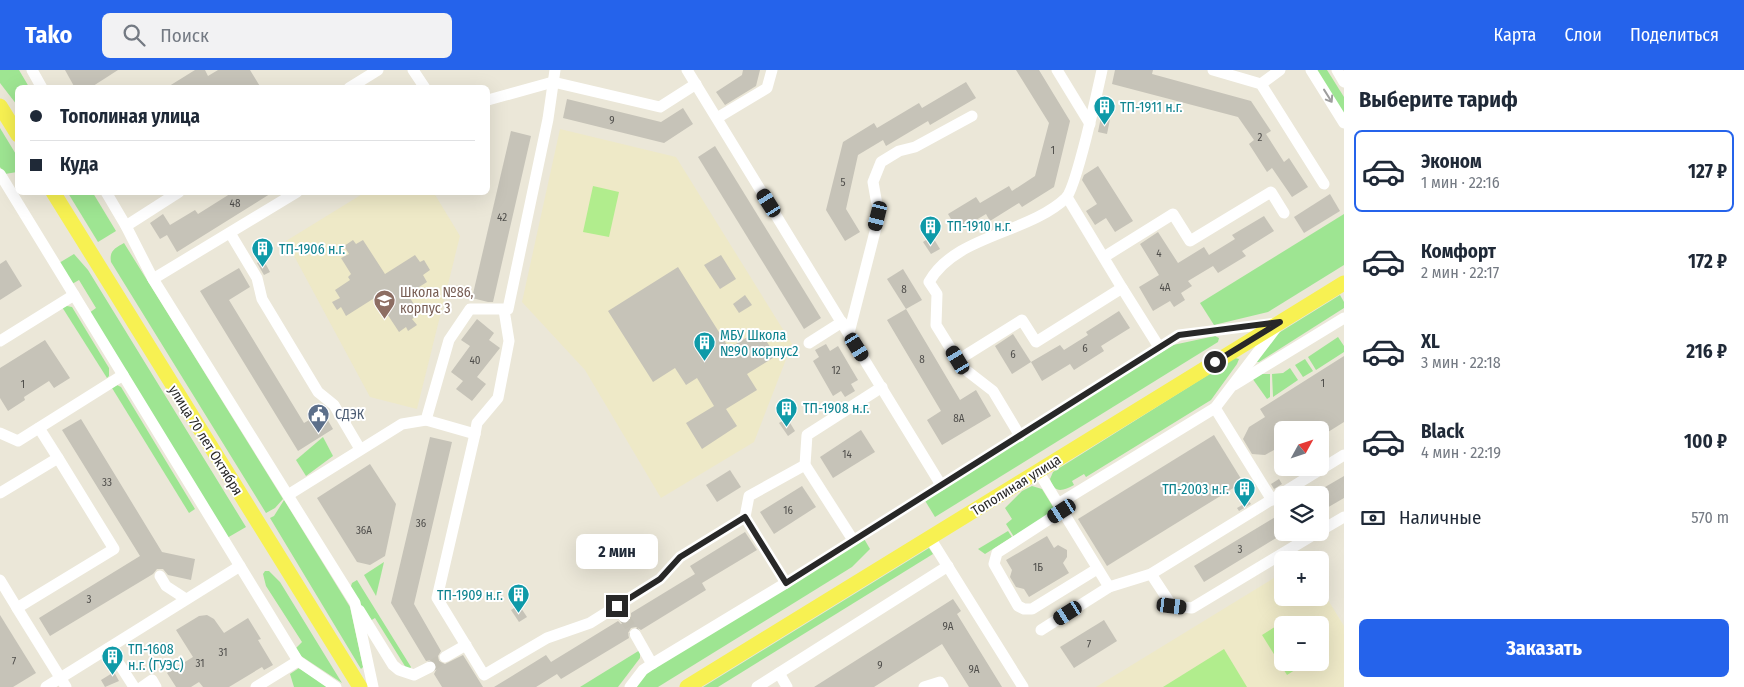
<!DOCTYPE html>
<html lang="ru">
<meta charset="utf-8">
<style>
body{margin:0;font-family:"Fira Sans Condensed",sans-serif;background:#f2f2f3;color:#1f2937;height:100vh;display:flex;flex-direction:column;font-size:19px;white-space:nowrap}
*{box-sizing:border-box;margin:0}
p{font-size:16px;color:#747a83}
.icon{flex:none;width:28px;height:28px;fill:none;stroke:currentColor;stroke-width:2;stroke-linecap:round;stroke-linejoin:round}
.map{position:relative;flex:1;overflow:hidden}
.sheet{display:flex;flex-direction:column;background:#fff;width:400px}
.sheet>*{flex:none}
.top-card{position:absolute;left:15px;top:15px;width:475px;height:110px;border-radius:8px;box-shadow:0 5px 20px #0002;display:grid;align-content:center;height:110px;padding:0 15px;background:#fff}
.needle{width:32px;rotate:50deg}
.fabs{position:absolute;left:1274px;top:351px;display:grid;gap:10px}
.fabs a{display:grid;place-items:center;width:55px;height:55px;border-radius:8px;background:#fff;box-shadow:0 5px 20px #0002;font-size:25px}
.end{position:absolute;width:22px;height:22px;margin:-11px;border:6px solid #282828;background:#fff;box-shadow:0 0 0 2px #fff}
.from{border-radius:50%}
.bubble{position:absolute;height:35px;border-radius:8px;background:#fff;box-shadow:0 5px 20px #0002;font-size:16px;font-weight:700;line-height:35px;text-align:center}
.car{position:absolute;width:15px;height:30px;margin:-15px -8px;border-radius:6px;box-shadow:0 0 4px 1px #0007;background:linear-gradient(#222 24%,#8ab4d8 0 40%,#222 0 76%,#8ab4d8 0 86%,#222 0)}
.top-card b{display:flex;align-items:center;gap:18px;height:48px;font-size:19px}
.top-card b+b{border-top:1px solid #e0e1e3}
.top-card i{width:12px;height:12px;background:#1f2937}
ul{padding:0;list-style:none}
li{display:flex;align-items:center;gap:15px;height:82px;margin:0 10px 8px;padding:0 5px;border:2px solid transparent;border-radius:8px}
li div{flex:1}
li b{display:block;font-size:19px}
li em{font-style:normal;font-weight:700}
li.selected{border-color:#2563eb}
li>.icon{width:45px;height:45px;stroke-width:1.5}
h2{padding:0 15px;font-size:22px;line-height:60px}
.pay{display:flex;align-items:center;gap:12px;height:55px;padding:0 15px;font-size:19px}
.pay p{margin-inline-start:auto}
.cta{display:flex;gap:10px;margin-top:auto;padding:10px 15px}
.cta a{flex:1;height:58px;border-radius:8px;background:#2563eb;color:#fff;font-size:20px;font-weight:700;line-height:58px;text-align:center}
header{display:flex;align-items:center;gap:30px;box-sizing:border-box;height:70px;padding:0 25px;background:#2563eb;color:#fff}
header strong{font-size:24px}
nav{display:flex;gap:28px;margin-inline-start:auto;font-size:18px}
.search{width:350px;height:45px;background:#f2f2f3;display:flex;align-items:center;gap:12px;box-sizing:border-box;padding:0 18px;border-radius:8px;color:#747a83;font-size:19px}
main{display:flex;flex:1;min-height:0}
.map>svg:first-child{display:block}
.education{fill:#eee9c7;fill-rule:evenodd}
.green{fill:#9ee592}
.pitch{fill:#b1ed8d}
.building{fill:#c6c3b8}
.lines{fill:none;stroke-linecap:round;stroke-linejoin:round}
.minor-tunnel{stroke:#c4c1b5;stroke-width:11;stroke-dasharray:11 5.5;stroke-linecap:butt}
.minor{stroke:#fff;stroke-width:11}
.major{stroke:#f7f152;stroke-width:15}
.oneway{stroke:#9e9e9e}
.route{stroke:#282828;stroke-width:6}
.labels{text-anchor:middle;stroke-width:4;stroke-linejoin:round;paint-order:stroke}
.number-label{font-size:11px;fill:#504f4c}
.culture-label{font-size:14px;fill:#0d838f;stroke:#fff;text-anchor:start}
.education-label{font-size:14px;fill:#785e54;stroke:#fff;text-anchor:start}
.service-label{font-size:14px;fill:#4e5e75;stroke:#fff;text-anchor:start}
.street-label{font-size:14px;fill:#282828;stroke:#fff}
</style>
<header>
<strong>Tako</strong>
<div class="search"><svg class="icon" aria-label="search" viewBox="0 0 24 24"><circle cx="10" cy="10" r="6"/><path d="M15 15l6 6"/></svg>Поиск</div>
<nav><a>Карта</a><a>Слои</a><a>Поделиться</a></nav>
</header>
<main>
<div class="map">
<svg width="1344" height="617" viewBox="0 0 1344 617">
<rect width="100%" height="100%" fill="#ebe7d8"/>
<!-- education -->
<g class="education">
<polygon points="560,59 676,87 792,274 754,372 661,428 585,300 522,232"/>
<polygon points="364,123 434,123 460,166 417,339 370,327 286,171"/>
<path d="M 1282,503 L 1282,528 L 1320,528 L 1320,517 L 1344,556 L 1344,617 L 1096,617 ZM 1282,555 L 1320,555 L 1320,592 L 1282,592 Z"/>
</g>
<!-- green -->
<g class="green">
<polygon points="0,0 19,0 29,17 18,18 17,35 0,13"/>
<polygon points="1316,0 1327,0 1344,27 1344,45"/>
<polygon points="0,58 17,86 17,102 5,104 0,97"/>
<polygon points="68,123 93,123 116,161 98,172"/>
<polygon points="1344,144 1344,195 1268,242 1214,255 1200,233"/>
<path d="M 124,173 L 283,429 L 275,438 L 266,443 L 111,192 C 109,181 115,178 124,173 Z"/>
<polygon points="74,184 88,200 246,457 227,468 89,243 96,238 79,210 72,214 59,193"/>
<polygon points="1340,225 1344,232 1344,238 1259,292 1254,292 1254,278"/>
<polygon points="67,236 72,237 109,298 109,306 107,308 62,237"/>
<polygon points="1215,266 1219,268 1218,272 935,447 924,429 1173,275"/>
<polygon points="1338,267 1344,276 1344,282 1316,300 1308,287"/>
<path d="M 1235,288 L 1239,289 L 1237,294 L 1211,330 L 1086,407 L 1084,404 L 1072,411 L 1074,415 C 1063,421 1054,424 1050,409 L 1053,402 Z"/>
<polygon points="1305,289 1313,301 1303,307 1295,295"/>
<polygon points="1290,298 1298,310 1273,327 1272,304 1283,303"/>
<polygon points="1256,304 1270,304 1270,327 1267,329 1252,308"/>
<polygon points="117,315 121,317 195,439 189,443 112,318"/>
<polygon points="323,367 333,386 306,406 296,390"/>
<polygon points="1032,416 1042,419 1055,440 1014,467 1006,454 1012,449 1005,438 1022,421"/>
<polygon points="284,430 350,537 363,597 361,599 270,448 274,446"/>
<polygon points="1008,461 1012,467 985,484 978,479"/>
<polygon points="863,467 870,479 852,497 658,617 632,617 645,600"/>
<polygon points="929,478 933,484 718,617 703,617"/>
<polygon points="384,492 376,526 364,505"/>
<polygon points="265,501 269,501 280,512 342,613 301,586 296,578 302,572 266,516 263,504"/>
<polygon points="357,510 411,597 408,601 375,548 370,551 350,519 352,513"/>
<polygon points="640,580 640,588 618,617 580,617"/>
<polygon points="299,598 328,617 294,617 290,604"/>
</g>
<!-- pitch -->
<g class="pitch">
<polygon points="593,116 619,122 609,167 583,162"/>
<polygon points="1284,551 1287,555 1282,555 1282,592 1306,593 1287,605 1262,565"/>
<polygon points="1224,579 1247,617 1163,617"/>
</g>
<!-- building -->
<g class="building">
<polygon points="65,0 118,0 90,18 75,18"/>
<polygon points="195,0 205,0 208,6 218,0 250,0 261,18 166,18"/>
<polygon points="743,0 760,0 756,16 725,35 716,22 742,5"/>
<polygon points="1016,0 1039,0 1070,51 1054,117 1022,137 1019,133 990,151 986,144 958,161 948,144 976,127 980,133 1009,116 1012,121 1035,106 1049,53"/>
<polygon points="1115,0 1153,0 1152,4 1251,31 1271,61 1266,64 1284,92 1289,88 1308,117 1292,127 1272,98 1267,102 1249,74 1254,70 1238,47 1112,14"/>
<polygon points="966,12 976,28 930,55 928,51 886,76 883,70 858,85 846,139 860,162 845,171 826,140 843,72 874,53 877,58 919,33 922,38"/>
<polygon points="567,29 661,52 683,38 693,54 664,73 563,48"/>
<polygon points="1101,47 1110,49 1107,64 1098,62"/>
<polygon points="511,61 531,66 493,232 488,232 472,228"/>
<polygon points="715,76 821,248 804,259 698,87"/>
<polygon points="1098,96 1133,151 1115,162 1106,148 1095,155 1086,141 1097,134 1082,110 1084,105"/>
<polygon points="233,122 273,122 177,182 167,165 160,169 150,153 163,144 170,155 195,140 198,144"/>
<polygon points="1330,124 1340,141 1304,163 1294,147"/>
<polygon points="1264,146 1274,161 1242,181 1246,186 1218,203 1213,196 1188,211 1192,216 1181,223 1185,230 1174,237 1170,231 1153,241 1139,217 1159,205 1140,174 1158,162 1178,193 1204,177 1209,185 1235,169 1232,165"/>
<polygon points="932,166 940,179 931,184 923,172"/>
<polygon points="353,170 356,174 363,170 385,204 415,185 420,192 424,190 430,200 423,205 427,212 411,222 414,226 410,228 420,244 412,249 417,255 408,261 406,257 399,262 376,227 346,246 341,237 337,240 332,232 340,228 335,220 350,210 348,207 351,204 341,188 349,184 344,176"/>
<polygon points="721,185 736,209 720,219 704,195"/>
<polygon points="263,189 270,202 264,205 257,193"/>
<polygon points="6,190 22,216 0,230 0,194"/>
<polygon points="678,197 729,278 759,260 776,286 747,304 757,320 726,339 737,356 702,379 686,353 714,336 697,308 686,315 675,298 653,312 608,241"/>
<polygon points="239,198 250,217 229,230 304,353 323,342 333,359 298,381 200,221"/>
<polygon points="903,199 922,230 906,239 887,209"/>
<polygon points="745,225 752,235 739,243 733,234"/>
<polygon points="906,239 960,330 976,320 991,346 942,375 927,350 941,341 887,250"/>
<polygon points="1119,241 1130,258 1101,276 1104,281 1074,300 1070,294 1042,311 1031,292 1060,275 1064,280 1088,265 1086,262"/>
<polygon points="477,249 494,263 489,270 500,278 477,307 486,314 472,331 456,319 463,311 451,302 470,276 461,270"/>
<polygon points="1013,264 1031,292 1012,304 995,276"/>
<polygon points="45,270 70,308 54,318 49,311 24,327 25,330 8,341 0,328 0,298"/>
<polygon points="826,274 830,281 838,276 858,310 851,314 855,321 845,327 841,321 833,326 813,291 819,287 815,280"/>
<polygon points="1344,286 1344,352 1320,367 1320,360 1282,360 1282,393 1274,380 1265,385 1252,384 1243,369 1249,357 1265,347 1260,339"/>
<polygon points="787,348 795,361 788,366 779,353"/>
<polygon points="81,349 162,482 195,489 191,510 168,505 163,499 157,499 153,504 50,566 39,548 140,486 62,360"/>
<polygon points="861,360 875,382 833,408 820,387"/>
<polygon points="1214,365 1243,412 1107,496 1078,449"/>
<polygon points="430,367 452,372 414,534 441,581 438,586 439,591 445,594 463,585 483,617 442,617 434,604 437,598 436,593 431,590 426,591 391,533"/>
<polygon points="370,394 396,434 385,486 370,495 357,492 317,428"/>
<polygon points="730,400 741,417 717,432 706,415"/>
<polygon points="1344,406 1344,428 1320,442 1320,420"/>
<polygon points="1279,409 1282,414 1274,419 1271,414"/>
<polygon points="802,416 816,437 774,464 760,442"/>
<polygon points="1249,431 1251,434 1239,441 1237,438"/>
<polygon points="1282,443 1282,462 1286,462 1204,512 1194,496"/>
<polygon points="745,462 757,480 702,513 706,520 641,560 636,557 631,558 628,563 629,568 561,609 557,604 536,617 494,617 546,585 551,592 618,551 621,554 628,554 631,550 631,543 695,504 690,496"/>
<polygon points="1047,466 1054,478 1058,475 1067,480 1067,487 1063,493 1069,503 1029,527 1024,519 1016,517 1010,507 1012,500 1006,490"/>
<polygon points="953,529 961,541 957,544 1002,617 969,617 942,574 874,617 814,617"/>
<polygon points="519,535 527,547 519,552 511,540"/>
<polygon points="0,545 36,603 13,617 0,617"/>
<polygon points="207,545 214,549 224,563 248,548 261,569 258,570 273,595 264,600 262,597 229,617 203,617 199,612 191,617 176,617 167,603 193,587 176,560 199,546"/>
<polygon points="1104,550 1117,571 1074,598 1060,577"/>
<polygon points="114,602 119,611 105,617 101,610"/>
</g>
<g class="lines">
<!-- minor-tunnel -->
<g class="minor-tunnel">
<polyline points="624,547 635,564"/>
<polyline points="430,597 445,587"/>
</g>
<!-- minor -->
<g class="minor">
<polyline points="32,0 42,18"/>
<polyline points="413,0 425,18"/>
<polyline points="687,0 941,415"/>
<polyline points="1057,0 1090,54"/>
<polyline points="1213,0 1261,14 1324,114"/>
<polyline points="1311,0 1344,53"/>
<polyline points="1337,0 1344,12"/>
<polyline points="1261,14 1280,0"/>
<polyline points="349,18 378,0"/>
<polyline points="488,30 553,12 660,37 696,14"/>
<polyline points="717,48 767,18 772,0"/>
<polyline points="0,104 298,591 336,617"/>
<polyline points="106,122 126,156 153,209 355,533 373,617"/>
<polyline points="1067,127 1122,218"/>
<polyline points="126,156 179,122"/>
<polyline points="230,163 257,208 262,229 318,322 334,335 360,379"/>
<polyline points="1104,187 1173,144 1190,171 1271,122 1284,143"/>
<polyline points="153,209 297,122"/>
<polyline points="849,263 879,146 873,112 881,92 899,81 915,77 972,46"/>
<polyline points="0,271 74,225"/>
<polyline points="809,273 842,252"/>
<polyline points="958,290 1022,250 1036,272 1122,218 1159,277"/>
<polyline points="1234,315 1344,248"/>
<polyline points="1215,338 1272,430"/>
<polyline points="426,350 475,364 477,353 498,328 509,271 504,240"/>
<polyline points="39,358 58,388"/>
<polyline points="0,363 18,371 123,305"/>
<polyline points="475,364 437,528 484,605 547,568 590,553 660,509 680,487 745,447 749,426 805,395"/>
<path d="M 1020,366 L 993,321 L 962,297 L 936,255 L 937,224 L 929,212 C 955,165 1028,164 1066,128 C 1076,118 1098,19 1102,0"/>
<polyline points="1038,401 1109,517 1151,504 1344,385"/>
<polyline points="0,423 58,388 114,479 17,538 0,510"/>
<polyline points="288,425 402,354 426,350 449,270 470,239 508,239 548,49 555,0"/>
<polyline points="1058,434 1215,338 1276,258"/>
<polyline points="1062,441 997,483 994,494 1018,536 1024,539 1032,539 1097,499"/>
<polyline points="745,447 786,513"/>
<polyline points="1320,461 1344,447"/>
<polyline points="930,468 1023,617"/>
<polyline points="853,470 805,395 807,365 882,317"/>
<polyline points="1151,504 1172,536 1192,538 1318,462"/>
<polyline points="160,506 166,516 186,529"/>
<polyline points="617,536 624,547"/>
<polyline points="17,538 66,617"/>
<polyline points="359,540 393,595 399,600 414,605 430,597"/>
<polyline points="1041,560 1109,517"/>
<polyline points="635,564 652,594"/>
<polyline points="109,578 134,617"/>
<polyline points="445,587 466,575"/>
<polyline points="779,603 787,617"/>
<polyline points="46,617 240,496"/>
<polyline points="142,617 152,610 156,617"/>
<polyline points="256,617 298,591"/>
<polyline points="630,617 643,600 652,594 786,513 1179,265 1276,253"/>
<polyline points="757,617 948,496"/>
<polyline points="924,617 940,612 943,617"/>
</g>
<!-- major -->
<g class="major">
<polyline points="0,36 18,65"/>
<polyline points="53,122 360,617"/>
<polyline points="687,617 1344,213"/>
</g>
</g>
<!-- one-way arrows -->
<defs><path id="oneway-shaft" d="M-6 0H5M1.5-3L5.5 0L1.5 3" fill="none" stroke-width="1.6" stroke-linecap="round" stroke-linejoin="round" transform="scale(1.25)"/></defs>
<use class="oneway" href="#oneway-shaft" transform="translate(1328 26) rotate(58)"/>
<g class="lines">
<!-- route -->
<polyline class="route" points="617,536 660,509 680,487 745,447 786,513 1179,265 1280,252 1215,292"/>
</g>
<!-- icons -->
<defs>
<symbol id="building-pin" viewBox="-11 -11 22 30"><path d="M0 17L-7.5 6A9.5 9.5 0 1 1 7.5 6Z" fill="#0f9aa8" stroke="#fff"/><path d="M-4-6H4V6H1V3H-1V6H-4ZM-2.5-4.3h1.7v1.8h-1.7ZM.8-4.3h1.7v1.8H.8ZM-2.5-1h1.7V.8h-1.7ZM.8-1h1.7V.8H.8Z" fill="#fff"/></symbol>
<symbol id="school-pin" viewBox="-11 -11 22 30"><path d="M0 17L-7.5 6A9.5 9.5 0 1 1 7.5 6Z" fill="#8d6e63" stroke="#fff"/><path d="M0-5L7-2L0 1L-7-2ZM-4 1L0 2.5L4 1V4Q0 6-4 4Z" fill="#fff"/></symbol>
<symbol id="civic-pin" viewBox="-11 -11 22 30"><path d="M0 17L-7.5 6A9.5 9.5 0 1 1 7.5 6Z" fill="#5c6f8a" stroke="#fff"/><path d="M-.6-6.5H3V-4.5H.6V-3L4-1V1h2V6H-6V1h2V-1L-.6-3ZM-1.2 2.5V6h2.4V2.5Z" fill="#fff"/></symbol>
</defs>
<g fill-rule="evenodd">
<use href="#building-pin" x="1092" y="24" width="25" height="34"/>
<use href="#building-pin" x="918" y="144" width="25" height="34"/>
<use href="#building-pin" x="250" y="166" width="25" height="34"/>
<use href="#school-pin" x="372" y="218" width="25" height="34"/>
<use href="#building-pin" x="692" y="260" width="25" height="34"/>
<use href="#building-pin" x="774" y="326" width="25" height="34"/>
<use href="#civic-pin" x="306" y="332" width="25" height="34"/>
<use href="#building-pin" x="1232" y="406" width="25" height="34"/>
<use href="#building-pin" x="506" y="512" width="25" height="34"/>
<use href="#building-pin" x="100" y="574" width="25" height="34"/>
</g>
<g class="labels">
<!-- number labels -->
<g class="number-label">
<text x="612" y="54">9</text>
<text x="1260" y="71">2</text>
<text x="1053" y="84">1</text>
<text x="843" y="116">5</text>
<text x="235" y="137">48</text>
<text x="502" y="151">42</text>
<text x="1159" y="187">4</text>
<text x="1165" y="221">4А</text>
<text x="904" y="223">8</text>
<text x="1085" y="282">6</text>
<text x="1013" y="288">6</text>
<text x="922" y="293">8</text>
<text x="475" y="294">40</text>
<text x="836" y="304">12</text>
<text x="1323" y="317">1</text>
<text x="23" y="318">1</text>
<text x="959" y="352">8А</text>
<text x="847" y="388">14</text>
<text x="107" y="416">33</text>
<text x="788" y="444">16</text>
<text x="421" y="457">36</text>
<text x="364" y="464">36А</text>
<text x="1240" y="483">3</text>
<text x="1038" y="501">1Б</text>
<text x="89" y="533">3</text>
<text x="948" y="560">9А</text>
<text x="1089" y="578">7</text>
<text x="223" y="586">31</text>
<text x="14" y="595">7</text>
<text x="200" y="597">31</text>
<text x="880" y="599">9</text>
<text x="974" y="603">9А</text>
</g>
<!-- culture labels -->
<g class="culture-label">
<text x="1120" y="42">ТП-1911 н.г.</text>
<text x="947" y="161">ТП-1910 н.г.</text>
<text x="279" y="184">ТП-1906 н.г.</text>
<text x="720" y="270">МБУ Школа<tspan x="720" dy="16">№90 корпус2</tspan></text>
<text x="803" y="343">ТП-1908 н.г.</text>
<text x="1229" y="424" text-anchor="end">ТП-2003 н.г.</text>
<text x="503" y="530" text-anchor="end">ТП-1909 н.г.</text>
<text x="128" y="584">ТП-1608<tspan x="128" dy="16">н.г. (ГУЭС)</tspan></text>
</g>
<!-- education labels -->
<g class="education-label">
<text x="400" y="227">Школа №86,<tspan x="400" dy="16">корпус 3</tspan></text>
</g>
<!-- service labels -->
<g class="service-label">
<text x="335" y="349">СДЭК</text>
</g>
<!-- street labels -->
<g class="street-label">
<text transform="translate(206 370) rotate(58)" y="5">улица 70 лет Октября</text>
<text transform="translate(1016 415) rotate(-32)" y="5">Тополиная улица</text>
</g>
</g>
</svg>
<div class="fabs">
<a><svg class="needle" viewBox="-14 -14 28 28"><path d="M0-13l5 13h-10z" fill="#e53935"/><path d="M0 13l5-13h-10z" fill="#747a83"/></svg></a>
<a><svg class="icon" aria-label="layers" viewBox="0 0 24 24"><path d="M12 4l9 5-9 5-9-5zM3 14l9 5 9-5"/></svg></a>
<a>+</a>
<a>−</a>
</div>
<i class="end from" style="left:1215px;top:292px"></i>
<i class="end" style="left:617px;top:536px"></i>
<div class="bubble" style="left:576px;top:464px;width:82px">2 мин</div>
<i class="car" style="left:769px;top:133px;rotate:328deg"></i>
<i class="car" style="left:878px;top:146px;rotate:194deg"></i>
<i class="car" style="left:857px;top:277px;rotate:148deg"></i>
<i class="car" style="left:958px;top:290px;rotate:329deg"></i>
<i class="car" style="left:1062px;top:441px;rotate:237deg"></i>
<i class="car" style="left:1172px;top:536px;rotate:97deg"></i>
<i class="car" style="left:1068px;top:543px;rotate:238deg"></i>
<div class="top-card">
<b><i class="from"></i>Тополиная улица</b>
<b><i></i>Куда</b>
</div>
</div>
<section class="sheet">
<h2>Выберите тариф</h2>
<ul>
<li class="selected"><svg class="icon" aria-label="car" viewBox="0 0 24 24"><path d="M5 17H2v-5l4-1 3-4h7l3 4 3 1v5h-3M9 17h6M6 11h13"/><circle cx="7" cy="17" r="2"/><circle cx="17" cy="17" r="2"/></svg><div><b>Эконом</b><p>1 мин · 22:16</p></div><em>127 ₽</em></li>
<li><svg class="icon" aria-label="car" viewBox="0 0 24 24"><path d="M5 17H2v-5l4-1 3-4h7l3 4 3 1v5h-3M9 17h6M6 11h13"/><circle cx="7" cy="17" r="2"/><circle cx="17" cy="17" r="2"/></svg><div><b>Комфорт</b><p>2 мин · 22:17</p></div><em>172 ₽</em></li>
<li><svg class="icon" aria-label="car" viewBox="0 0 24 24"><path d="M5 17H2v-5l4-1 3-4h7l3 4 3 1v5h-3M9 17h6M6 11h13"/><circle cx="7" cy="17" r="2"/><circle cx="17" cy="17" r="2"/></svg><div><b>XL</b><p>3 мин · 22:18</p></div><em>216 ₽</em></li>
<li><svg class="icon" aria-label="car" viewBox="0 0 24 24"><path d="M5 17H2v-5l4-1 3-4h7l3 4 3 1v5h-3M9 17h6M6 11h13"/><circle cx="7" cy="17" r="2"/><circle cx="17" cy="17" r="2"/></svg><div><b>Black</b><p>4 мин · 22:19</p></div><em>100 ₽</em></li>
</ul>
<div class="pay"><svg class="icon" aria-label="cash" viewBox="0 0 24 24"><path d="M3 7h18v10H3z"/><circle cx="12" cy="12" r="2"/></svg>Наличные<p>570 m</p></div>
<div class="cta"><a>Заказать</a></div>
</section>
</main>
